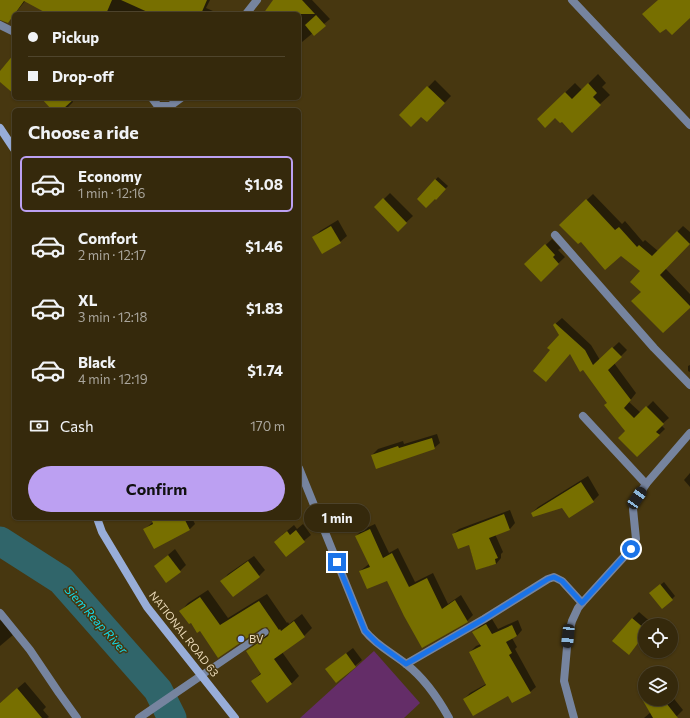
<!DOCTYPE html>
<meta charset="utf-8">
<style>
body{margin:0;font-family:Commissioner,sans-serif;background:#3d3115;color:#f1f3f6;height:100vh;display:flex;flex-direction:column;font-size:15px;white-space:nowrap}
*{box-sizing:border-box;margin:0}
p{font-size:13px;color:#aaa69d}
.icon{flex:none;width:22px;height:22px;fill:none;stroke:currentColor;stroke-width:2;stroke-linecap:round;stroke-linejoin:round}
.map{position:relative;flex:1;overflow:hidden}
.drawer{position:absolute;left:12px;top:108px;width:289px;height:412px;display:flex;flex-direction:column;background:#35290c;border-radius:6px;box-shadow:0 1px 3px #0004,0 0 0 1px #4f452d}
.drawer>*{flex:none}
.top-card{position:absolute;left:12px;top:12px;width:289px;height:88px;border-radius:6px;box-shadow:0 1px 3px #0004,0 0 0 1px #4f452d;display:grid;align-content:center;height:88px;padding:0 16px;background:#35290c}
.controls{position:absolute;left:638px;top:618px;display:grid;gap:8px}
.controls a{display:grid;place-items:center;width:40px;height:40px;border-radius:50%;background:#35290c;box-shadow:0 1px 3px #0004,0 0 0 1px #4f452d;font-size:20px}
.end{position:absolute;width:18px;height:18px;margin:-9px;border:5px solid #1a73e8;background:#fff;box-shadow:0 0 0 2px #fff}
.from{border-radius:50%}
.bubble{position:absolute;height:28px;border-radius:14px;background:#35290c;box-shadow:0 1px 3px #0004,0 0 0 1px #4f452d;font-size:13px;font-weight:700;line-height:28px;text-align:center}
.car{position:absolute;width:12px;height:24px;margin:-12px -6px;border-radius:5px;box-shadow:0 0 3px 1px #0007;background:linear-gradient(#222 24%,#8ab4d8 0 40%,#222 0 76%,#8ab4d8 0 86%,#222 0)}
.top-card b{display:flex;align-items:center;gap:14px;height:38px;font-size:15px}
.top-card b+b{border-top:1px solid #4f452d}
.top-card i{width:10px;height:10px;background:#f1f3f6}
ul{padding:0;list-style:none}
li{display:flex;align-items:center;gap:12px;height:56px;margin:0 8px 6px;padding:0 8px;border:2px solid transparent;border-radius:6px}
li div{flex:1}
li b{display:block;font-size:15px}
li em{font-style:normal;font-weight:700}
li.current{border-color:#bca0f2}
li>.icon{width:36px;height:36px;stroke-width:1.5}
h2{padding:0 16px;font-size:18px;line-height:48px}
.pay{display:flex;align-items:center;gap:10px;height:44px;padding:0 16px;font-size:15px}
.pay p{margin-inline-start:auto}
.cta{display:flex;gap:8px;margin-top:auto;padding:8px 16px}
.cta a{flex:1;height:46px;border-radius:24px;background:#bca0f2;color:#111;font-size:16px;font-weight:700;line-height:46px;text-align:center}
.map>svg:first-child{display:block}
.green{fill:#642d68}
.shadow{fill:#0007}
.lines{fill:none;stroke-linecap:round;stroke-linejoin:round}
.river{stroke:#30656a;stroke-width:29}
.building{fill:#776f00}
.lane{stroke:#76849f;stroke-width:7}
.street{stroke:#76849f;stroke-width:8}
.secondary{stroke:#98add8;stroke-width:8}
.route{stroke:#1a73e8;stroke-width:5}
.poi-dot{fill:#95b6fd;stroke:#473710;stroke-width:1.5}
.labels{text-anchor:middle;stroke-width:3;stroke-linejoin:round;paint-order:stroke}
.street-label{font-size:11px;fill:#ead9b7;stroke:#473710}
.poi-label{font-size:11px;fill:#ead9b7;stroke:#473710;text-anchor:start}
.water-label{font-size:12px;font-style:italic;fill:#12dbeb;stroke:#473710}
</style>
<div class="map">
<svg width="690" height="718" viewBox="0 0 690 718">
<rect width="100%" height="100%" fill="#473710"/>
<!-- green -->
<polygon class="green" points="374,651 420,703 404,718 300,718"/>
<!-- shadow -->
<g class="shadow">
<polygon points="0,0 210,0 206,8 220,14 47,14 48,13 26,0 8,22 0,19"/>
<polygon points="274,0 312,0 330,19 302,42 299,39 299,14 265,14"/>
<polygon points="598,74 606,83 602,87 610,95 600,104 562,120 548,109 575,83 582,90"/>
<polygon points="435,80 451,96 427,121 421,115 401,115"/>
<polygon points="43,98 74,98 72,100 73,102 66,109 63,110 54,110"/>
<polygon points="438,177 448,186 436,199 418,199"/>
<polygon points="390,193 413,216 398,230 376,207"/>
<polygon points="593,194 622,224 625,221 643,242 645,240 658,251 683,226 690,232 690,243 665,268 690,294 690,306 642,292 641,271 621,254 581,240 561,225"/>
<polygon points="338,220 347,236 340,242 323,253 314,237 320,231"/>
<polygon points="552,239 561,248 558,250 565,257 541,280 526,264"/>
<polygon points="562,318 591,345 600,360 619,342 627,350 614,363 636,393 629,402 641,413 653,401 669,418 661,425 665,429 637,456 627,431 609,402 570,353 551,350 560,335 554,325"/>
<polygon points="690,365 690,372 688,371 688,366"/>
<polygon points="437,434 440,443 434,448 372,455 378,449 403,441 404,444"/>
<polygon points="690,473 690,487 684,480"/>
<polygon points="588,476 599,495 593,501 569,516 563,507 532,513 538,507"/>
<polygon points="510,510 515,523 510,529 495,534 503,552 501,554 501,558 496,564 476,569 469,544 453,534 459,529"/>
<polygon points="157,518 192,518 195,524 189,530 145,529"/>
<polygon points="303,524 311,535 286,555 282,535 294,525 297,529"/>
<polygon points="375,524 389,553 398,548 415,582 433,573 448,604 461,595 473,615 467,621 423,647 387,580 360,571 369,564 356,536 362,530"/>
<polygon points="175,549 186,565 180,571 155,566"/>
<polygon points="254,556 265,570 259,576 222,581 228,574"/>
<polygon points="664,582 675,596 672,599 654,590"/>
<polygon points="208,590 228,618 267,594 287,623 288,622 289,624 302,614 312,628 304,636 282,652 299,676 292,683 267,701 252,681 262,672 247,651 255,644 271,632 270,628 265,626 201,630 181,611 188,603"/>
<polygon points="639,612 653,624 645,625 645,634 635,647 632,619"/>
<polygon points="2,619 13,635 0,646 0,621"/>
<polygon points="492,619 498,629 518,620 522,630 517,636 512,638 517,647 515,649 536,687 530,692 464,699 470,693 486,684 470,652 476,646 481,644 474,632 479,627"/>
<polygon points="353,648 362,660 336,682 326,669"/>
<polygon points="25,682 46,707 43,710 49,717 47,718 0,718 0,703"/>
<polygon points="645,684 645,699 671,699 671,695 683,710 675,718 644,718 651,712 638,691"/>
</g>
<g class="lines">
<!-- river -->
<polyline class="river" points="0,541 61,580 158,690 172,718"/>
</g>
<!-- building -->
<g class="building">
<polygon points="0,0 112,0 106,14 48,14 24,1 8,23 0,20"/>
<polygon points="121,0 207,0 201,14 152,14"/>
<polygon points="273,0 302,0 315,14 263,14"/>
<polygon points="658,0 690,0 690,18 672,35 666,29 660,33 642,14"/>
<polygon points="316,15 326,26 314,36 305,25"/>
<polygon points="14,54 14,94 0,82 0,71"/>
<polygon points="588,83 597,93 593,97 601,105 572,133 562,122 560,123 555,118 545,128 537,119 565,92 572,99"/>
<polygon points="427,86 445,103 427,122 421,117 411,127 399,115"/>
<polygon points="41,98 75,98 62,110 52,110"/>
<polygon points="435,179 446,189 436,200 435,199 426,208 417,199"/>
<polygon points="383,198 407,223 398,232 374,207"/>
<polygon points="586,199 615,230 619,227 637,247 639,245 652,256 677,231 690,244 660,275 690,306 690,308 663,333 631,301 641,292 630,282 640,271 621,256 605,270 581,242 578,244 559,225"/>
<polygon points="331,226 341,243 322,254 312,237"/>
<polygon points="545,244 555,255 553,257 559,264 541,282 524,264"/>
<polygon points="555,323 585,350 593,365 612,347 622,357 608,370 631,400 624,408 634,418 646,406 664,424 656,432 660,435 637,457 618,438 625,431 604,405 607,403 583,370 580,372 570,354 546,382 533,371 550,350 547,348 559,335 553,325"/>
<polygon points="432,438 435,449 376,469 371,455 398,446 399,448"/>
<polygon points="581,482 594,502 569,518 562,508 533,517 531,513"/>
<polygon points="504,514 510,530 489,538 498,558 495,559 496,564 476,570 469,545 458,549 452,534"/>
<polygon points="151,518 184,518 190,530 154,549 143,529 153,524"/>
<polygon points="370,529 383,558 392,553 409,587 427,578 442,609 455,600 468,622 422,648 404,616 387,581 367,589 359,571 370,567 355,536"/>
<polygon points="296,530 305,542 286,557 274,542 287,531 290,535"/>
<polygon points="168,555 181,572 166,583 154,566"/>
<polygon points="248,561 260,577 233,597 220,581"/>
<polygon points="660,584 673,600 662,609 649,593"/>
<polygon points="200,597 220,625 259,601 279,630 280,629 281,631 294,621 305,637 274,659 292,684 267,703 251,681 261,674 246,651 268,636 270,631 267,627 262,628 218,658 200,631 197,633 191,623 189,624 179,611"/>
<polygon points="632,618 645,629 645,634 629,655 612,641"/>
<polygon points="486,624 492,634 512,625 517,636 506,642 512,653 509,655 531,693 512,703 508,696 473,716 463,699 486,685 469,652 481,646 472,632"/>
<polygon points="346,653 356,667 336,683 325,669"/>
<polygon points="17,688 42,718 0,718 0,703"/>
<polygon points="642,699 663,699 678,718 653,718"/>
</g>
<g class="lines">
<!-- lane -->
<polyline class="lane" points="202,675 265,632"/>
<!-- street -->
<g class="street">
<polyline points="572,0 690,125"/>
<polyline points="246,14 257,0"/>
<polyline points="0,25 14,32"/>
<polyline points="152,98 161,110"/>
<polyline points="158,106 170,106 181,98"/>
<polyline points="555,235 654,348 690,385"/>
<polyline points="583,416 646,484"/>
<path d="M 299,468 L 365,631 C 376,645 392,653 406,664 C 424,678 438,698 449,718"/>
<polyline points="0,613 30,650 59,693 77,718"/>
<polyline points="406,664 484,619 548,579 554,577 562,581 582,603"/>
<polyline points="139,718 202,675"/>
<polyline points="574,718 564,681 568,636 572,621 578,608 582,603 631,549 636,539 633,509 637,498 646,484 690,433"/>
</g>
<!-- secondary -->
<g class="secondary">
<polyline points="0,128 14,149"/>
<polyline points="97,518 102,532 147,607 235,718"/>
</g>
</g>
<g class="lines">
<!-- route -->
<polyline class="route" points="337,562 365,631 377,643 406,664 484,619 548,579 554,577 562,581 582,603 631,549"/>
</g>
<!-- markers -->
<circle class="poi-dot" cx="241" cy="639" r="4"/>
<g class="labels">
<!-- street labels -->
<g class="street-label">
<text transform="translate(184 634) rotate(52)" y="4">NATIONAL ROAD 63</text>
</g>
<!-- poi labels -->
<g class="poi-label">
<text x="249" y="643">BV</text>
</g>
<!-- water labels -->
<g class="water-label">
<text transform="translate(96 620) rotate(48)" y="4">Siem Reap River</text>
</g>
</g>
</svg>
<div class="controls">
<a><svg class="icon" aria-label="locate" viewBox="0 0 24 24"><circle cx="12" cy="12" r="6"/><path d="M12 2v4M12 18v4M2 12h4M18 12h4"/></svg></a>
<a><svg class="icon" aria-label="layers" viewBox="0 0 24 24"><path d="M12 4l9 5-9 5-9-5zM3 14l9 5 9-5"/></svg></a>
</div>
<i class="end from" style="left:631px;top:549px"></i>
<i class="end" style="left:337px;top:562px"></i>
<div class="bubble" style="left:304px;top:504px;width:66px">1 min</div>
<i class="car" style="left:637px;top:498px;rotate:34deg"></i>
<i class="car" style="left:568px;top:636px;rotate:186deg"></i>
<div class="top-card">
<b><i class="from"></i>Pickup</b>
<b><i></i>Drop-off</b>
</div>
<section class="drawer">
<h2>Choose a ride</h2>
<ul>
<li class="current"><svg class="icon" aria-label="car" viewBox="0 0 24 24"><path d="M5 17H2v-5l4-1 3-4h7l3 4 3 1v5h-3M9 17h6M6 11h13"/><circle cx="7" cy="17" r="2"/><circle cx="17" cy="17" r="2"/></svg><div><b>Economy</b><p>1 min · 12:16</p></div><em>$1.08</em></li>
<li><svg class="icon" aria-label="car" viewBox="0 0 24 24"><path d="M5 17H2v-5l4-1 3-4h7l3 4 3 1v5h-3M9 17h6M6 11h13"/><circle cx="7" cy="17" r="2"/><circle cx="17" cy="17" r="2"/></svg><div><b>Comfort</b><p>2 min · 12:17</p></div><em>$1.46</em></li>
<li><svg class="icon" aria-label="car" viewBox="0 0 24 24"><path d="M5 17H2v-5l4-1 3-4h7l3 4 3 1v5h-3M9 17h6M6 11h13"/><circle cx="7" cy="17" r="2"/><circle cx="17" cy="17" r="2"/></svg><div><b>XL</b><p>3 min · 12:18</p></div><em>$1.83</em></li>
<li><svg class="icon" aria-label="car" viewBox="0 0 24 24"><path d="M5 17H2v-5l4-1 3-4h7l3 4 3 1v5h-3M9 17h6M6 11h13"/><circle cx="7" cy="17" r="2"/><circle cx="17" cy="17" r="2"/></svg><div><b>Black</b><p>4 min · 12:19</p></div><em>$1.74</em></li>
</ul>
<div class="pay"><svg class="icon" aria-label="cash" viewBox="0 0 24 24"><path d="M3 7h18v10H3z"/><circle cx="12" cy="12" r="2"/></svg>Cash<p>170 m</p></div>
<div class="cta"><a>Confirm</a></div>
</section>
</div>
